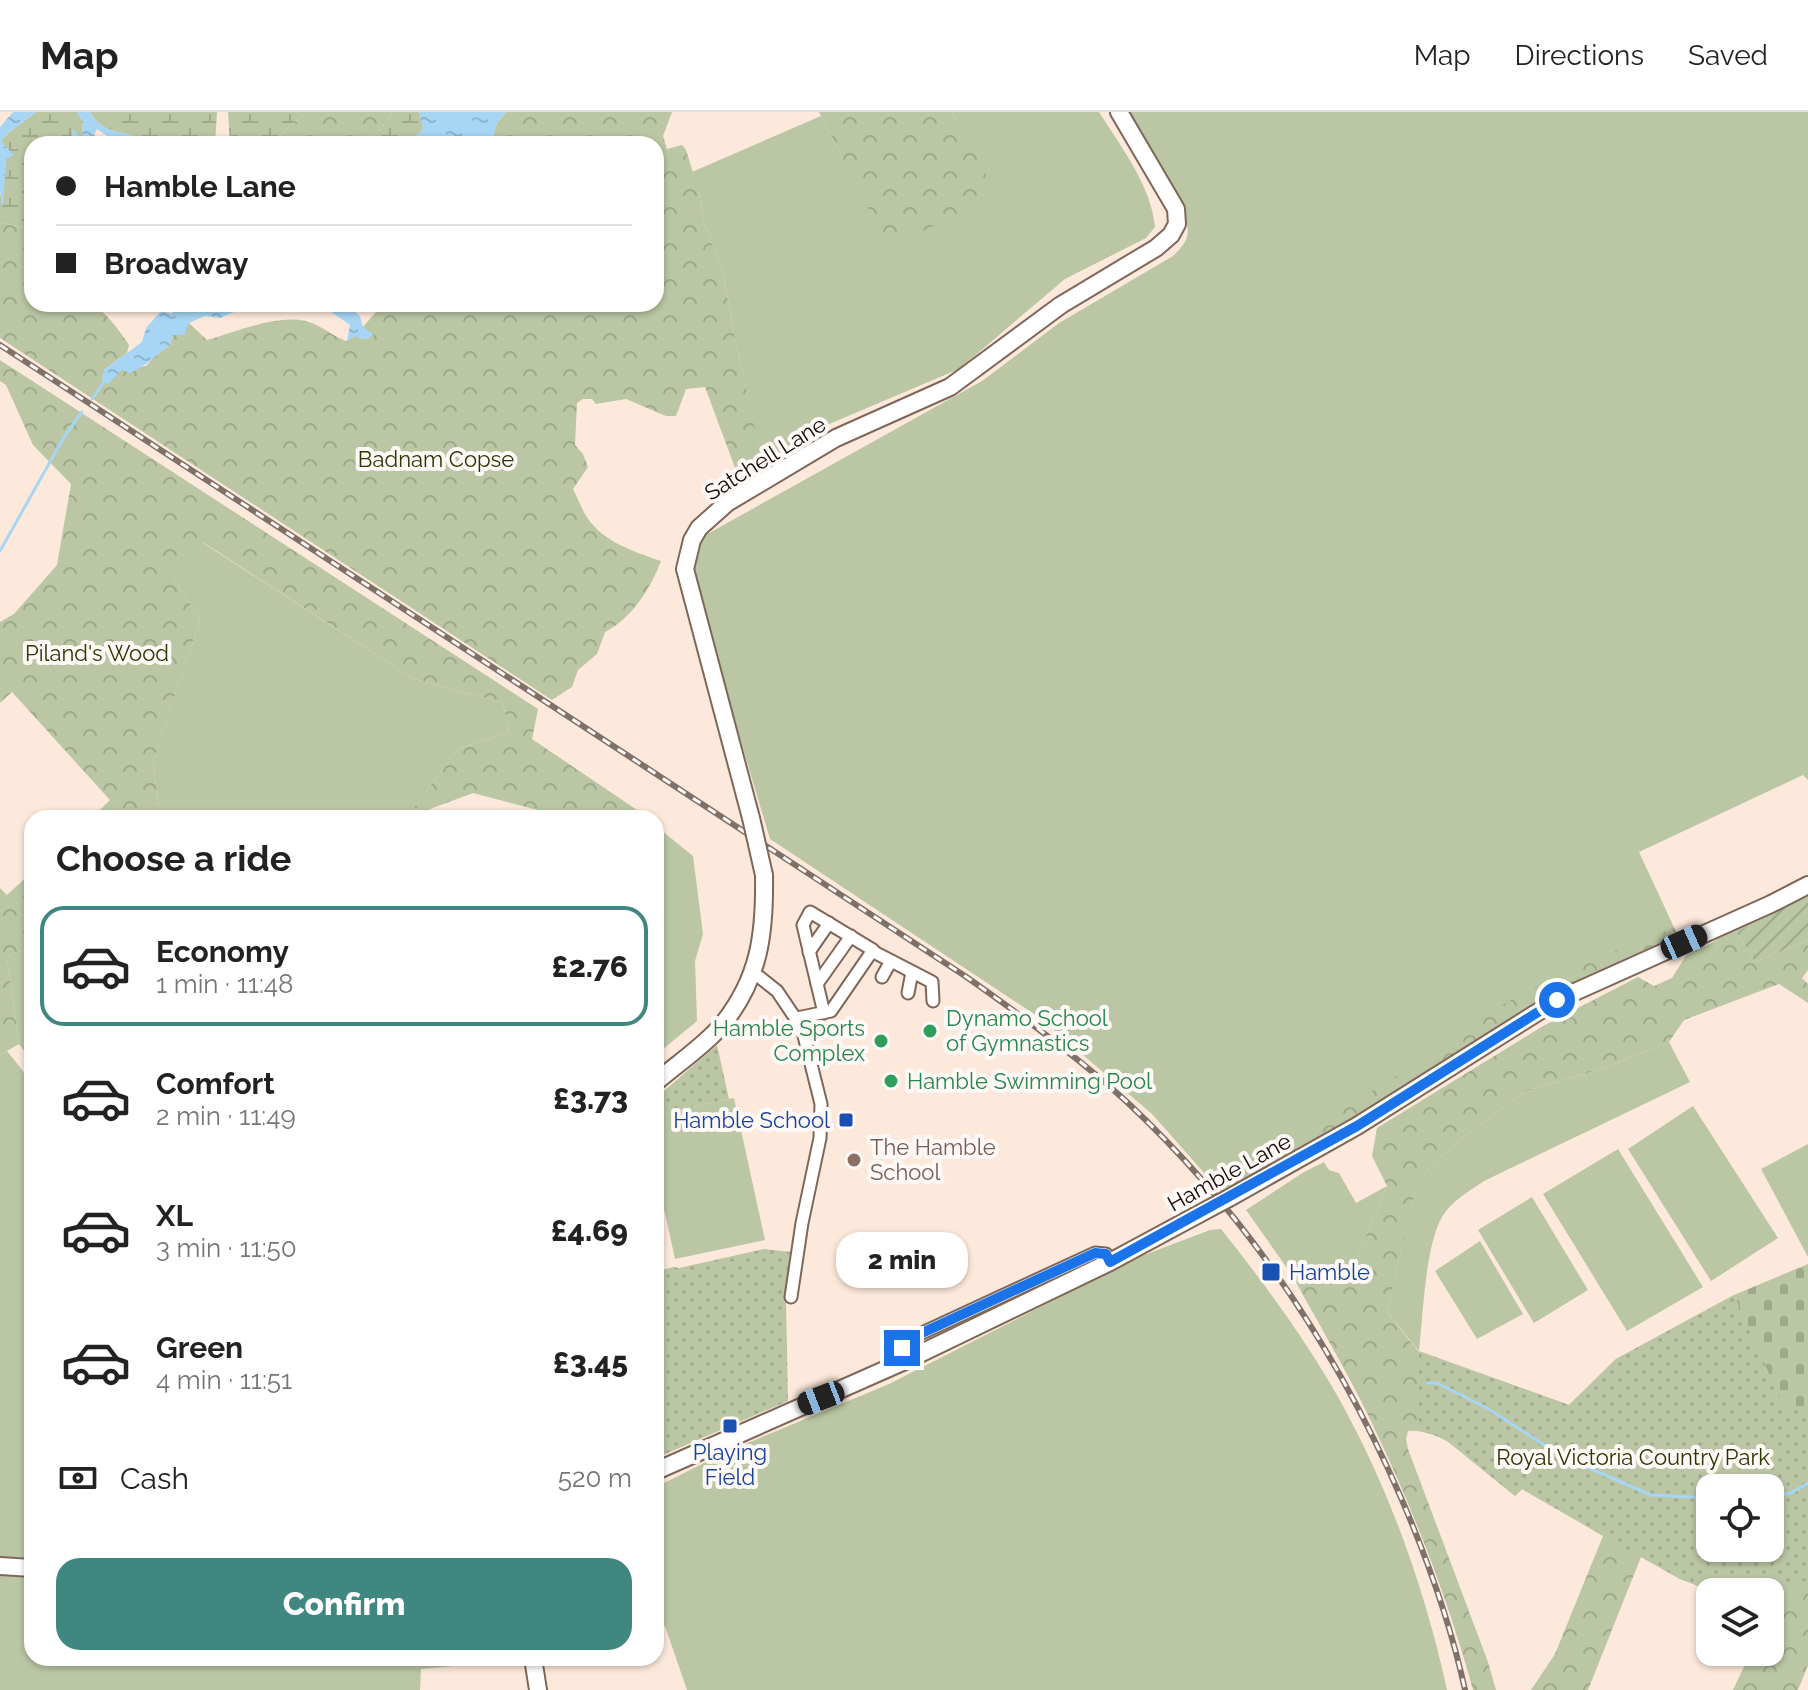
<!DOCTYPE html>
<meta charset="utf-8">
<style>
body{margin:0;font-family:Raleway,sans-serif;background:#f6f6f6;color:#222;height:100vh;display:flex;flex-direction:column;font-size:30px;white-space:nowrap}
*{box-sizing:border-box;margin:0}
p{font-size:26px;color:#767676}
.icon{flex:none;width:44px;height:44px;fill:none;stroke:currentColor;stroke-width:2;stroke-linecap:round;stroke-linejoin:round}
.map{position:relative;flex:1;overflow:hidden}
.panel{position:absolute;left:24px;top:698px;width:640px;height:856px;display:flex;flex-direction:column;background:#fff;border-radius:24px;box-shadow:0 2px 6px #0004}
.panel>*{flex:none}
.banner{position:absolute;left:24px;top:24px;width:640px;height:176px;border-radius:24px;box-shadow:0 2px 6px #0004;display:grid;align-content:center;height:176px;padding:0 32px;background:#fff}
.fabs{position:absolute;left:1696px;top:1362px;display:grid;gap:16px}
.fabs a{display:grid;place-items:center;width:88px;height:88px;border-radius:16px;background:#fff;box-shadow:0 2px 6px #0004;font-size:40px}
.end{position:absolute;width:36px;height:36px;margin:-18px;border:10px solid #1a73e8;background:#fff;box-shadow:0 0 0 4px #fff}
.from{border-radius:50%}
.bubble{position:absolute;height:56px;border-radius:24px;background:#fff;box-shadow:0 2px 6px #0004;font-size:26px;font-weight:800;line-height:56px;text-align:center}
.car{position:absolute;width:24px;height:48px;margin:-24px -12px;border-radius:10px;box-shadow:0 0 6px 2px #0007;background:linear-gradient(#222 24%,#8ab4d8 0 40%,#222 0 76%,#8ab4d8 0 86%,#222 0)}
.banner b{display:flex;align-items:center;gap:28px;height:76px;font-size:30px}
.banner b+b{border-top:2px solid #e0e0e0}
.banner i{width:20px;height:20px;background:#222}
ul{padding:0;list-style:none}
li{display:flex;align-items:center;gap:24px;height:120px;margin:0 16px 12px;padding:0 16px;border:4px solid transparent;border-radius:24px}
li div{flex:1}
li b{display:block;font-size:30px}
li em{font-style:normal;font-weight:800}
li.on{border-color:#408781}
li>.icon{width:72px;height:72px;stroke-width:1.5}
h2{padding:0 32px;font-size:36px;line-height:96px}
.pay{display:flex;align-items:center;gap:20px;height:88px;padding:0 32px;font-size:30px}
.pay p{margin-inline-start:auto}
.button{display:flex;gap:16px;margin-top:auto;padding:16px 32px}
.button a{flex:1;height:92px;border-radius:24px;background:#408781;color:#fff;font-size:32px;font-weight:800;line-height:92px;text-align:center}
header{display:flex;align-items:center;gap:48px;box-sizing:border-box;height:112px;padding:0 40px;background:#fff;border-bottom:2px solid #e0e0e0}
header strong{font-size:38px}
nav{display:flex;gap:44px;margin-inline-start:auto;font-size:28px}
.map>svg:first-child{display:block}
.grass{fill:#bac6a4}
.forest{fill:url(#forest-crowns);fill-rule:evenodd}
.wetland{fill:url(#wetland-marsh)}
.cemetery{fill:url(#cemetery-stones)}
.park{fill:url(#park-dots);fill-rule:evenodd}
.garden{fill:url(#garden-furrows)}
.water{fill:url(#water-ripples)}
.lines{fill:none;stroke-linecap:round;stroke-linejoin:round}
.stream{stroke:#a7d6f4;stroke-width:3}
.street-casing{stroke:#7e6759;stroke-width:15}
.secondary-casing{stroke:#7e6759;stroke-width:20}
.street{stroke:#fff;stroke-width:11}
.secondary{stroke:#fff;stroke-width:16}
.rail-casing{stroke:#7f7168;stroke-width:6}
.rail{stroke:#fef9f6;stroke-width:3;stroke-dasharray:9;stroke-linecap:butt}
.secondary-bridge-casing{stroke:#7e6759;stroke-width:20;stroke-linecap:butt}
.secondary-bridge{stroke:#fff;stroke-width:16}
.route{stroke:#1a73e8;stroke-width:10}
.leisure-dot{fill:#2e9e5b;stroke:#fef9f6;stroke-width:3}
.transit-dot{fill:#1a4fb4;stroke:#fef9f6;stroke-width:3}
.education-dot{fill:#8d6e63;stroke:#fef9f6;stroke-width:3}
.labels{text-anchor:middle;stroke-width:8;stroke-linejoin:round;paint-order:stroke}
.street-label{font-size:22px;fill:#140c06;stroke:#fef9f6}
.park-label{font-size:22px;fill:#2a3702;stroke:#fef9f6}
.leisure-label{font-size:22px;fill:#27864d;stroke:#fef9f6;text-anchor:start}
.transit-label{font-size:22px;fill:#164399;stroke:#fef9f6;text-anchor:end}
.education-label{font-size:22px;fill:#785e54;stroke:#fef9f6;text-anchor:start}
</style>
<header>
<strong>Map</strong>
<nav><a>Map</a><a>Directions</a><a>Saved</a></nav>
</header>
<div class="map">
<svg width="1808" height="1578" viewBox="0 0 1808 1578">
<defs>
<pattern id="forest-crowns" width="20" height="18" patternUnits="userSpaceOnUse" patternTransform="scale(2)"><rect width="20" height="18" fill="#bac6a4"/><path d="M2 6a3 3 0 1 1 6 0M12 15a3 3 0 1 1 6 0" fill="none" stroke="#9fa98c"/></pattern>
<pattern id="wetland-marsh" width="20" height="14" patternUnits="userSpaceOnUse" patternTransform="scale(2)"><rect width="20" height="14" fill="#bac6a4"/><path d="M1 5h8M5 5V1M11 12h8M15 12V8" fill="none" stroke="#9fa98c"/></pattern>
<pattern id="cemetery-stones" width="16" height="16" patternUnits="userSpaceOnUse" patternTransform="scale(2)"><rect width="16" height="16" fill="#bac6a4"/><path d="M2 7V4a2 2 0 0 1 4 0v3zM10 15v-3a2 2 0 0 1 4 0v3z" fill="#9fa98c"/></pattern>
<pattern id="park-dots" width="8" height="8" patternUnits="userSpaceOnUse" patternTransform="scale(2)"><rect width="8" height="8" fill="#bac6a4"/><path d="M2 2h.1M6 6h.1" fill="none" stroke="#9fa98c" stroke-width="1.8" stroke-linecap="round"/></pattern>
<pattern id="garden-furrows" width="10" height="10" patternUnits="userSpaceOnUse" patternTransform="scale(2)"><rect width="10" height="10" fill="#bac6a4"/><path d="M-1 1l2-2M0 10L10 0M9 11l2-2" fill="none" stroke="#9fa98c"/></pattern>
<pattern id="water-ripples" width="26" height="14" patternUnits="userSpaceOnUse" patternTransform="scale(2)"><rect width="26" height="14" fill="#a7d6f4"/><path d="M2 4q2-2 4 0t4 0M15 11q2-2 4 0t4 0" fill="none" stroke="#8fb6d0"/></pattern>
</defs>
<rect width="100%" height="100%" fill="#fde9db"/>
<!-- grass -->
<g class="grass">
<path d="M 952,0 L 1099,0 C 1121,35 1151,73 1155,115 L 1146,126 L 1065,167 L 959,257 L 827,313 L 764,357 L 733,217 L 723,159 L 703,108 L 701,86 L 692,60 L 821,4 L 889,136 L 995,81 Z"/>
<path d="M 1123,0 L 1808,0 L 1808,668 L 1803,663 L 1639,740 L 1678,824 C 1518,894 1375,997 1221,1080 L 1152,1002 L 1040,906 L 770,727 L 689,456 L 702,425 L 982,269 L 1059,211 L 1173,144 C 1187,131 1192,122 1184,104 Z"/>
<polygon points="203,431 414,567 503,591 509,620 458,637 406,706 160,706 153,649 200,508 172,463"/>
<polygon points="656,714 693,744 703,822 695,849 697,909 656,943"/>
<polygon points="32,834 32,950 19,932 7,845"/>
<path d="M 1669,930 L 1690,970 L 1484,1069 C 1470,1079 1451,1089 1442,1105 C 1425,1135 1423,1204 1419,1239 L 1387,1200 L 1415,1078 L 1427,1058 L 1454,1033 L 1526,979 L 1604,956 Z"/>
<polygon points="7,939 23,959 32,986 32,1445 0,1446 0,943"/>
<polygon points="734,986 765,1128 675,1147 656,1060 656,1003"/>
<polygon points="1693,994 1778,1126 1711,1169 1628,1037"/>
<polygon points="1808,1032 1808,1145 1761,1057"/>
<polygon points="1618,1037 1703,1175 1627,1219 1543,1082"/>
<polygon points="1324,1050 1329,1058 1339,1061 1356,1091 1387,1074 1351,1160 1317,1169 1292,1163 1246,1098 1304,1060"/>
<polygon points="1532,1085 1588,1178 1534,1211 1478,1118"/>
<path d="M 1221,1117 C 1260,1166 1298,1217 1330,1271 C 1385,1365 1424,1472 1447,1578 L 687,1578 L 665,1514 L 656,1514 L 656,1375 L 724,1341 L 889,1272 L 1139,1145 L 1210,1118 Z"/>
<polygon points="1480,1129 1523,1202 1477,1227 1435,1159"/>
<polygon points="0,1463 32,1466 32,1546 519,1548 421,1557 420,1578 0,1578"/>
</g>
<!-- forest -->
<g class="forest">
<polygon points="307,0 393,0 377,22 364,32 276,32 283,20"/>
<path d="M 506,0 L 672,0 L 663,24 L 667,37 L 682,33 L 686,38 L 701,86 L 703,108 L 723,159 L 733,217 L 767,369 L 744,380 L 705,275 L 686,277 L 676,304 L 666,304 L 626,287 L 596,292 L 592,287 L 583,287 L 577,291 L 575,333 L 583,342 L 588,355 L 573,377 C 579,389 584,403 592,412 C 609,432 638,441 661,449 C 651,476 631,507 605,520 L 597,542 L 578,558 L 572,575 L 552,588 L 0,226 L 0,110 L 32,118 L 32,192 C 47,192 75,188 89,192 C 104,196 121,221 129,233 L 127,241 L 104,258 L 146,254 L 153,246 L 170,233 L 173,223 L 189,211 L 207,228 C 236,220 270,205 300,208 C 318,210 330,223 346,229 L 355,224 L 383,192 L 656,192 L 656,32 L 470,32 L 470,30 L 484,27 L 491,31 L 497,11 Z"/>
<polygon points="819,0 952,0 996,81 889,137"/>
<polygon points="0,248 538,597 532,627 643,702 560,704 473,681 430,697 423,706 406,706 458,637 509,620 503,591 414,567 204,431 172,463 200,508 153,649 160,706 92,706 110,688 12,580 0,591 0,510 14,502 57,453 71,372 33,333 6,273 0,269"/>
<polygon points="32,760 32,834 7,845 19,932 0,943 0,776 7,783"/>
<path d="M 1808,773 L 1808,783 L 1736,820 L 1755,850 L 1808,828 L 1808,858 L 1802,866 L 1808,872 L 1808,891 L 1779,872 L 1684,908 L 1669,930 L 1604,956 L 1526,979 L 1454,1033 L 1427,1058 L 1415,1079 L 1387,1200 L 1419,1240 L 1569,1293 L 1616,1247 L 1734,1183 L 1787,1302 L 1808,1292 L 1808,1553 L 1798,1578 L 1733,1578 L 1751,1540 L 1770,1540 L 1772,1496 L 1770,1480 L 1714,1480 L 1680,1467 L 1641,1445 L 1588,1578 L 1531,1578 L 1555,1542 L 1603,1424 L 1522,1377 L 1515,1384 C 1487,1361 1447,1316 1408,1319 L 1406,1327 L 1408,1337 L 1488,1550 L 1496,1578 L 1473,1578 C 1447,1483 1411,1392 1368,1303 C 1345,1256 1317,1209 1292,1163 L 1317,1169 L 1351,1160 L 1387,1074 L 1372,1044 L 1377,1016 L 1543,914 L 1638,865 L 1654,874 L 1672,866 L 1687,842 L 1710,832 L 1771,792 ZM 1710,1376 L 1770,1376 L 1770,1436 L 1710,1436 Z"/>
<path d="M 1674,816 L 1678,824 C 1580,867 1492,924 1400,979 C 1348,1010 1292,1037 1242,1072 L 1237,1072 L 1237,1064 L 1245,1058 L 1400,962 L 1498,895 L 1567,858 Z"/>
</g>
<!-- wetland -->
<g class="wetland">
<polygon points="36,0 77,0 83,9 82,28 73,18 72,25 67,32 32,32 32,118 0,110 0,79 2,92 6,46 13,43 1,30 7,22"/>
<path d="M 90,0 L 217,0 L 215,32 L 143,32 C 128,13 107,29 90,0 Z"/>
<polygon points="228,0 307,0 283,20 276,32 255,30 220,32 230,31"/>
<polygon points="393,0 419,0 423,16 411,32 364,32 377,22"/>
</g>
<!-- cemetery -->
<polygon class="cemetery" points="1808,1152 1808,1292 1787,1303 1734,1183"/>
<!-- park -->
<g class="park">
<polygon points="717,933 729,987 656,1003 656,986"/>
<polygon points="764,1137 791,1140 786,1191 788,1289 656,1346 656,1159 674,1155 679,1156"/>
<path d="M 1734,1183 L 1787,1302 L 1808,1292 L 1808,1468 L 1768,1480 L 1714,1480 L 1680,1467 L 1522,1377 L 1515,1384 L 1442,1325 L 1419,1318 L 1419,1239 L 1569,1293 L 1616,1247 ZM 1710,1376 L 1770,1376 L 1770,1436 L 1710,1436 Z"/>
</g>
<!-- garden -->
<polygon class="garden" points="1808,783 1808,828 1755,850 1736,820"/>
<!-- water -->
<g class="water">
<polygon points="13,0 36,0 7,22 1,30 14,43 6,47 3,96 0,79 0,15"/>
<path d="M 77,0 L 90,0 C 107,29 128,13 143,32 L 110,26 L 97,17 L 94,23 L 111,32 L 67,32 L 72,25 L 73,17 L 82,27 L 83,9 Z"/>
<polygon points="419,0 506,0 497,11 491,31 484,28 470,30 470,32 411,32 423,16"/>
<path d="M 177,192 L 253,192 L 220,206 L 205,204 L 189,211 L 184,223 L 173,223 L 170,233 C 156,243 145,255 130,261 L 122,258 L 108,272 L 102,268 L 104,258 L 142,230 L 146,216 L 161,199 L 172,202 Z"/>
<polygon points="327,192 346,192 360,204 363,215 374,223 364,228 355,224 347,229 350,213 327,197"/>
</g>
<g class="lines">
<!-- stream -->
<g class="stream">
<polyline points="92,287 104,270"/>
<polyline points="0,439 64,325 82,300"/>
<polyline points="1427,1271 1437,1271 1487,1296 1561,1344 1651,1383 1710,1386"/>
<polyline points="1770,1386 1793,1380 1808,1371"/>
</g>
<defs>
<g id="street">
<polyline points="872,839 932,870 933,889"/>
<polyline points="809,840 829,811"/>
<polyline points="753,860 777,879 802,916 821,992 820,1026 802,1111 791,1185"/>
<polyline points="882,865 891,849"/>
<polyline points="817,872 851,824"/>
<polyline points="908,881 912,860"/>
<polyline points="797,906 831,899 873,838 810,800 803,813 824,901"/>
<polyline points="907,1248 902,1236 909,1227 1095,1141 1106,1142 1110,1150"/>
</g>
<g id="secondary">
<polyline points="751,706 685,457 692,428 699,416 727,391 836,326 950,275 1061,193 1156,136 1171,123 1177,112 1176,97 1119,0"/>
<path d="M 656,970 C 677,952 704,934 722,913 C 760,866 765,821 764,763"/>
<polyline points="1229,1086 1357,1014 1557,888 1771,792 1808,773"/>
<polyline points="656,1359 907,1248 1110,1150 1199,1102"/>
<polyline points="0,1454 32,1456"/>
<polyline points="533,1546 538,1578"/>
</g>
</defs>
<!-- street casing -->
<use href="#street" class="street-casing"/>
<!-- secondary casing -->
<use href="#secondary" class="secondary-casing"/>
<!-- street -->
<use href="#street" class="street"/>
<!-- secondary -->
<use href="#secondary" class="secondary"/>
<defs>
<path id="rail" d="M 0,233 L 965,864 C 1021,903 1077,944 1128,991 C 1247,1103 1337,1238 1402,1388 C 1428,1449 1451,1513 1465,1578"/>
</defs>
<!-- rail casing -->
<use href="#rail" class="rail-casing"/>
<!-- rail -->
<use href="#rail" class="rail"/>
<defs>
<g id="secondary-bridge">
<polyline points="751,706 764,763"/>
<polyline points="1199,1102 1229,1086"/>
</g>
</defs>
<!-- secondary-bridge casing -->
<use href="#secondary-bridge" class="secondary-bridge-casing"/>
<!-- secondary-bridge -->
<use href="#secondary-bridge" class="secondary-bridge"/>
</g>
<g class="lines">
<!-- route -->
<polyline class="route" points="902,1236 909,1227 1095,1141 1106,1142 1110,1150 1357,1014 1557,888"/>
</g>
<!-- markers -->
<g class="leisure-dot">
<circle cx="930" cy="919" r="8"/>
<circle cx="881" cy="929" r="8"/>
<circle cx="891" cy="969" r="8"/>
</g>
<g class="transit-dot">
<rect x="838" y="1000" width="16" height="16" rx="4"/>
<rect x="1261" y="1150" width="20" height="20" rx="4"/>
<rect x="722" y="1306" width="16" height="16" rx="4"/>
</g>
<circle class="education-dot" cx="854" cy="1048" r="8"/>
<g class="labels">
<!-- street labels -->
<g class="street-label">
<text transform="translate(765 346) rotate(-32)" y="8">Satchell Lane</text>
<text transform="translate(1229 1060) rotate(-29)" y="8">Hamble Lane</text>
</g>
<!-- park labels -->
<g class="park-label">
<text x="436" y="355">Badnam Copse</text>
<text x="97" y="549">Piland's Wood</text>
<text x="1633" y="1353">Royal Victoria Country Park</text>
</g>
<!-- leisure labels -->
<g class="leisure-label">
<text x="946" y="914">Dynamo School<tspan x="946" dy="25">of Gymnastics</tspan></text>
<text x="865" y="924" text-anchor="end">Hamble Sports<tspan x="865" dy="25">Complex</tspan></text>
<text x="907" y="977">Hamble Swimming Pool</text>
</g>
<!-- transit labels -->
<g class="transit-label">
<text x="830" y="1016">Hamble School</text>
<text x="1289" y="1168" text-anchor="start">Hamble</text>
<text x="730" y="1348" text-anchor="middle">Playing<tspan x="730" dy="25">Field</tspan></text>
</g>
<!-- education labels -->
<g class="education-label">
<text x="870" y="1043">The Hamble<tspan x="870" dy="25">School</tspan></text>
</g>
</g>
</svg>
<div class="fabs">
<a><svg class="icon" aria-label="locate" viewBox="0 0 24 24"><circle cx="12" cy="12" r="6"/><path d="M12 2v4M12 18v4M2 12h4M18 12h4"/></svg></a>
<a><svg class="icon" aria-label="layers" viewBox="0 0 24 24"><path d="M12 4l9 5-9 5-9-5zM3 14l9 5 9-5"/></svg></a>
</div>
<i class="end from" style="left:1557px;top:888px"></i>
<i class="end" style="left:902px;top:1236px"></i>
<div class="bubble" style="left:836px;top:1120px;width:132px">2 min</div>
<i class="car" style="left:1684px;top:830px;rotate:66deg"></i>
<i class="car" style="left:821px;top:1286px;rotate:249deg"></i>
<div class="banner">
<b><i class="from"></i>Hamble Lane</b>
<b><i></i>Broadway</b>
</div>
<section class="panel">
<h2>Choose a ride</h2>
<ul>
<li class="on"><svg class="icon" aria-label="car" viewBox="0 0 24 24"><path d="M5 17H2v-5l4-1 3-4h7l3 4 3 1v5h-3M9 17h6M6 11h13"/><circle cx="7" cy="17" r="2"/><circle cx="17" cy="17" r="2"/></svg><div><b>Economy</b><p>1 min · 11:48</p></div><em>£2.76</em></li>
<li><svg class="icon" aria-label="car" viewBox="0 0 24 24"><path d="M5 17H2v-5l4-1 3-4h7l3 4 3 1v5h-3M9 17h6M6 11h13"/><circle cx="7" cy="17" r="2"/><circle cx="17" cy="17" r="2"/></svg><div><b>Comfort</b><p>2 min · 11:49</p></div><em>£3.73</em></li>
<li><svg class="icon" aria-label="car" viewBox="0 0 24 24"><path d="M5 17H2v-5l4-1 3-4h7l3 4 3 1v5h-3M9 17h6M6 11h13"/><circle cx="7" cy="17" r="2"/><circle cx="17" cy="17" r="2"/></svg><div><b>XL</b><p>3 min · 11:50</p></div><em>£4.69</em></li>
<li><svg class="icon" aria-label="car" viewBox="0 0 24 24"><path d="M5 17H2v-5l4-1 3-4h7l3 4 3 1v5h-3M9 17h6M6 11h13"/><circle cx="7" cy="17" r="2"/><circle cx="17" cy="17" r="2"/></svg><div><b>Green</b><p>4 min · 11:51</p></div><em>£3.45</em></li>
</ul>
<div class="pay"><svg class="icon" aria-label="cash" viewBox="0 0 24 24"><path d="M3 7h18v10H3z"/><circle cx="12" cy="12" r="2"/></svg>Cash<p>520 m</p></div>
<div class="button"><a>Confirm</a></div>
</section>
</div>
